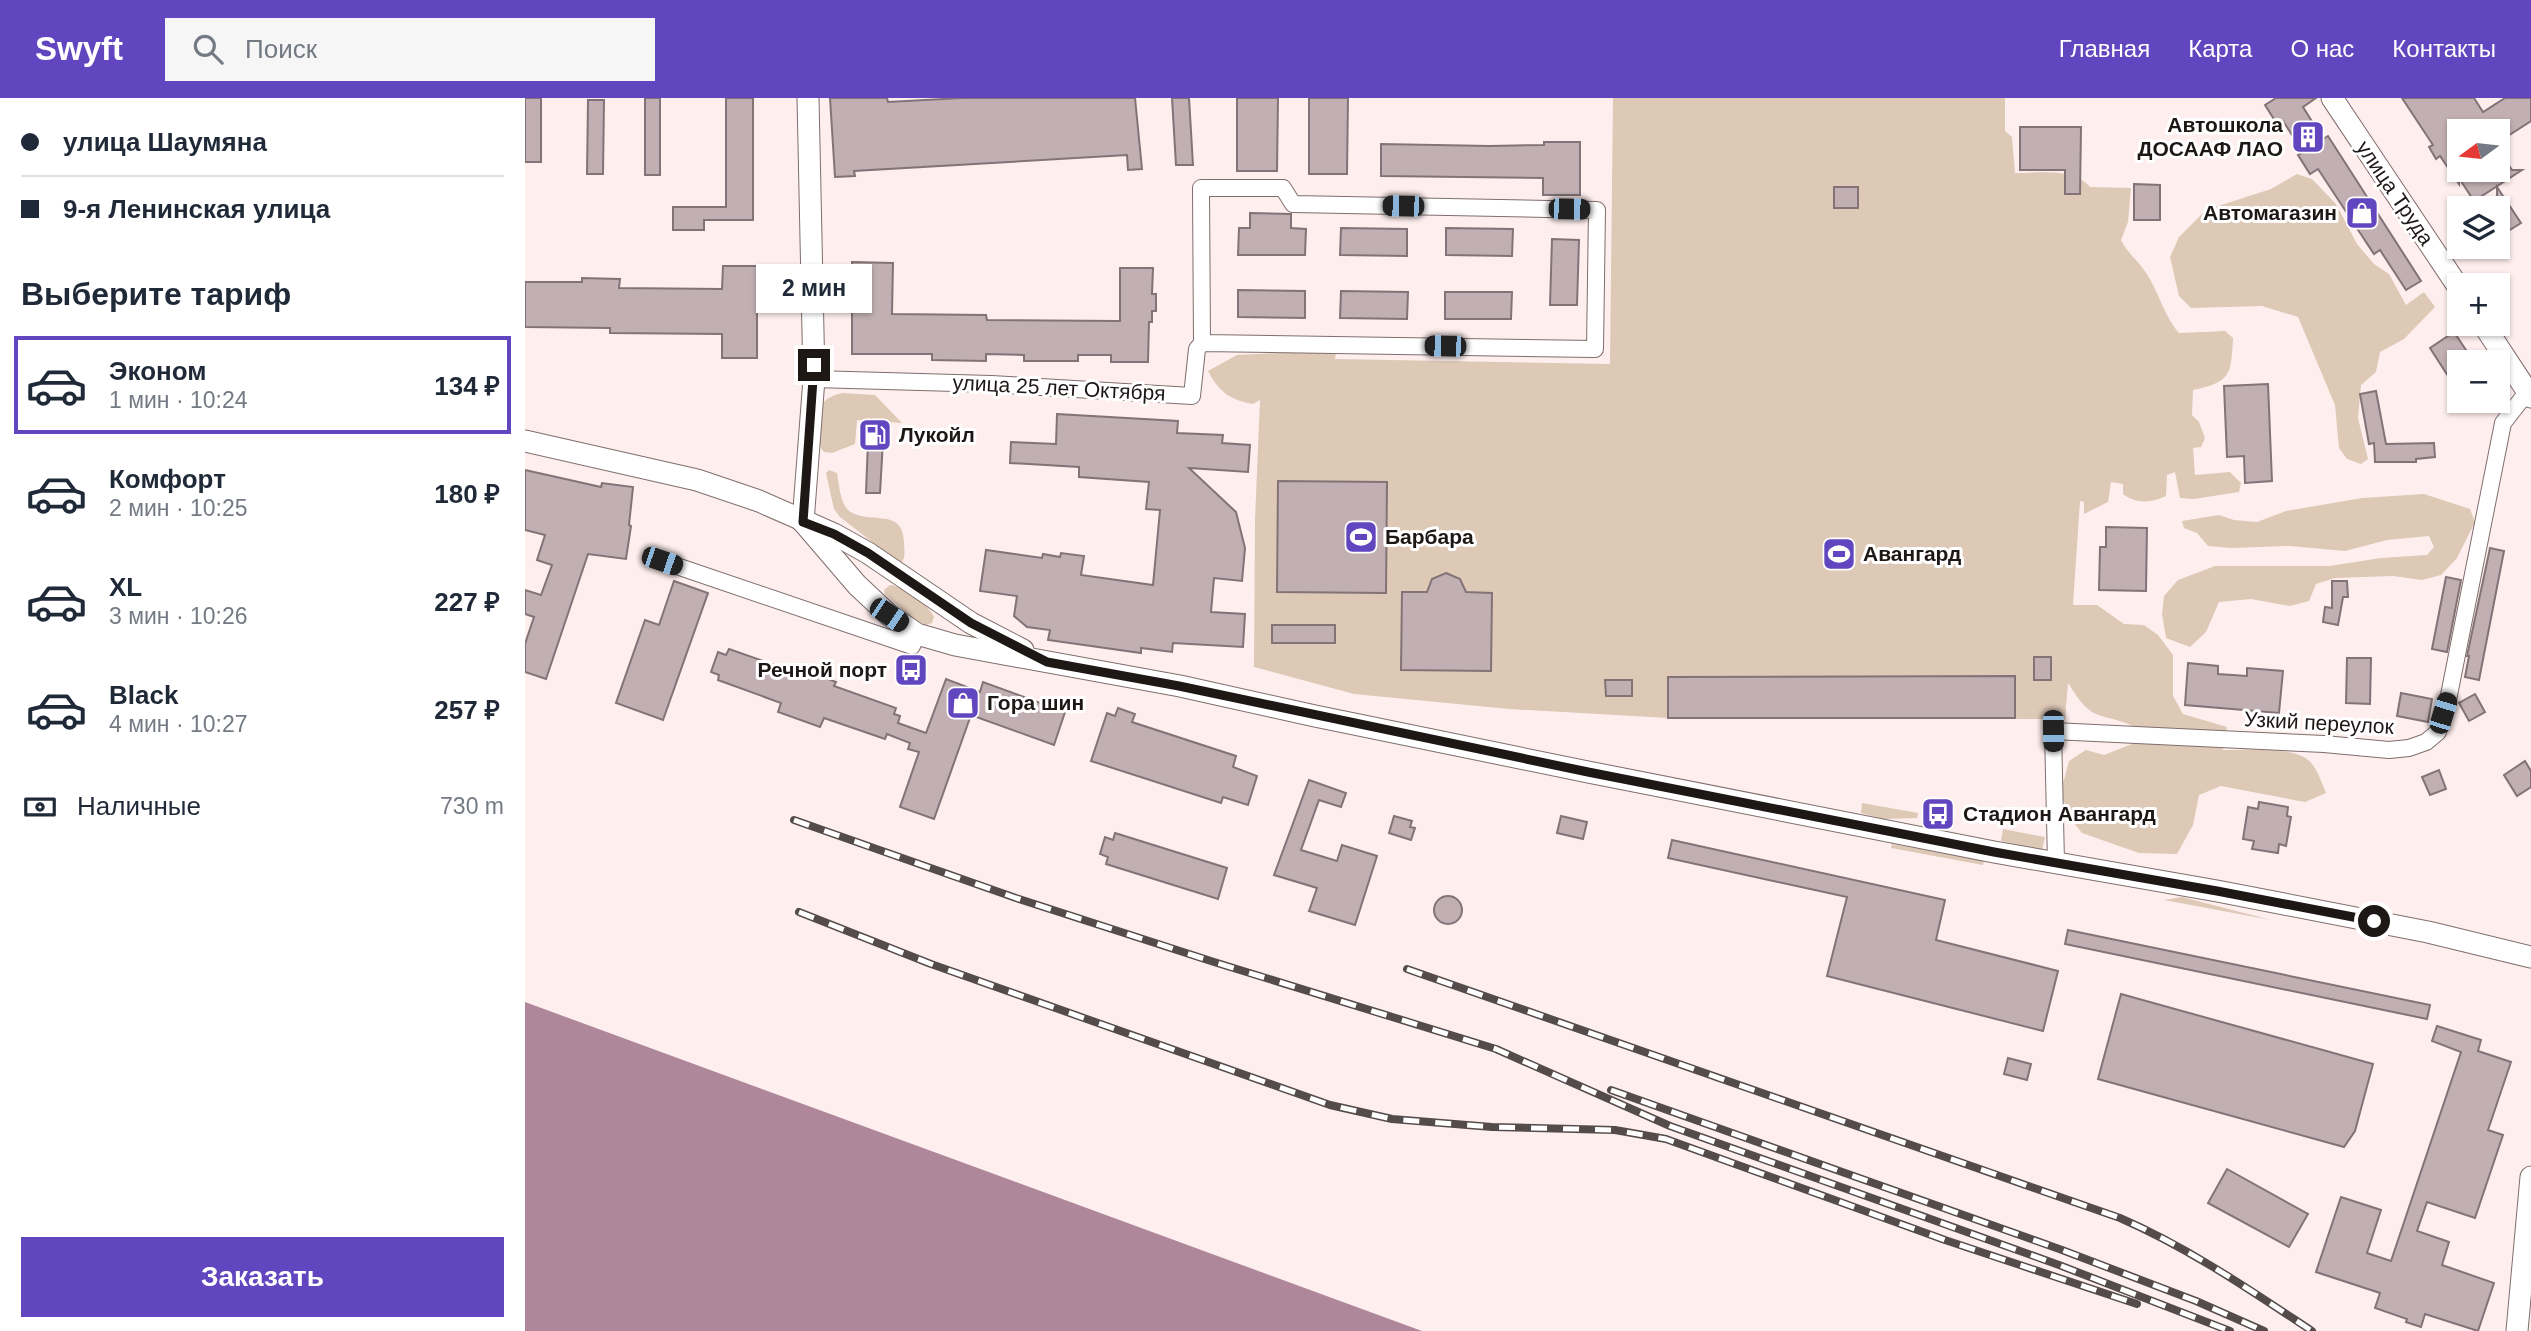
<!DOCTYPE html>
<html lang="ru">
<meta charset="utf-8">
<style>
body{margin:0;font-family:Arial,sans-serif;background:#f6f6f7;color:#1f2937;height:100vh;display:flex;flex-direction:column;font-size:26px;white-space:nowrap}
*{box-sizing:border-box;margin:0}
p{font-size:23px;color:#747a83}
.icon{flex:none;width:38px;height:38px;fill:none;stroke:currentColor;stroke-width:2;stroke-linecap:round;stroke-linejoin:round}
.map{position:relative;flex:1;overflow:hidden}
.sheet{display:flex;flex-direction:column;background:#fff;width:525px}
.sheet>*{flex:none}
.guide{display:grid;align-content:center;height:154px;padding:0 21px;background:#fff}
.needle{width:46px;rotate:255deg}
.controls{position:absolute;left:1922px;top:21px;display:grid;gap:14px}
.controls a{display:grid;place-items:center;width:63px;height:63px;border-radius:0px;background:#fff;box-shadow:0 2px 5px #0004;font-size:35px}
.end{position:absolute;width:32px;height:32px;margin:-16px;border:9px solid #1d1716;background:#fff;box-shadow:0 0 0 4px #fff}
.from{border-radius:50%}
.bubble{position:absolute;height:49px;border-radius:0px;background:#fff;box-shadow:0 2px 5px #0004;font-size:23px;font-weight:600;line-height:49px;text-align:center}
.car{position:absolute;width:21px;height:42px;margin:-21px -10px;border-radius:9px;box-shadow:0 0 5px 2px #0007;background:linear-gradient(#222 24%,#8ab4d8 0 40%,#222 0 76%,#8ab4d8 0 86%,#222 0)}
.guide b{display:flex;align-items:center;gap:24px;height:66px;font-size:26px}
.guide b+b{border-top:2px solid #e0e1e3}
.guide i{width:18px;height:18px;background:#1f2937}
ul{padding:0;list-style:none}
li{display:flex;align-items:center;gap:21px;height:98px;margin:0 14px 10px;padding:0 7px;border:4px solid transparent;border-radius:0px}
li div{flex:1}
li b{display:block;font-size:26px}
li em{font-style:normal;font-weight:600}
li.on{border-color:#6246bf}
li>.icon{width:63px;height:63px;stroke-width:1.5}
h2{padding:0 21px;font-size:32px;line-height:84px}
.pay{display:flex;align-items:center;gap:18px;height:77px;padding:0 21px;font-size:26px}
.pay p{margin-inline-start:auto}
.button{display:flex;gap:14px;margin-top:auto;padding:14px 21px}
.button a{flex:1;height:80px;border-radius:0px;background:#6246bf;color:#fff;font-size:28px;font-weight:600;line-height:80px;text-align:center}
header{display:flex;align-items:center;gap:42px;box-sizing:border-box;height:98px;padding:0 35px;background:#6246bf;color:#fff}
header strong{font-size:33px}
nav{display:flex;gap:38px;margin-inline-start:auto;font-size:24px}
.search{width:490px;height:63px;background:#f6f6f7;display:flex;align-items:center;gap:18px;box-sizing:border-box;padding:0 24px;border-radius:0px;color:#747a83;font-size:26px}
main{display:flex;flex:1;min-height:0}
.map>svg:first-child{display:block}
.green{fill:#dec8b6}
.water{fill:#ae879b}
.building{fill:#c1afb3;stroke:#837376;stroke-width:2}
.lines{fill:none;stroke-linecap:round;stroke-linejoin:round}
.street-casing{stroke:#7e6e6c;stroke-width:18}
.secondary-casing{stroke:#7e6e6c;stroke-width:23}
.street{stroke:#fff;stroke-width:16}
.secondary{stroke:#fff;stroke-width:21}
.rail-casing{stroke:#544c4b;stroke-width:8}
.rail{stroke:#fff;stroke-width:5;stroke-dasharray:16;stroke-linecap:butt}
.route{stroke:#1d1716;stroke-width:9}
.labels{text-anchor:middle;stroke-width:6;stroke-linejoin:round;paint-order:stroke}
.poi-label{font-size:21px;font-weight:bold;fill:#1d1716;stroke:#fff;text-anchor:start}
.street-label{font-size:21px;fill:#1d1716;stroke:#fff}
</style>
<header>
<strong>Swyft</strong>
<div class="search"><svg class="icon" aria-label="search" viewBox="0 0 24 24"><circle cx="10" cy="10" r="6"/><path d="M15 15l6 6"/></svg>Поиск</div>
<nav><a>Главная</a><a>Карта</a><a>О нас</a><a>Контакты</a></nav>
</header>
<main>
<section class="sheet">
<div class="guide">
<b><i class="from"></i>улица Шаумяна</b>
<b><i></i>9-я Ленинская улица</b>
</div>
<h2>Выберите тариф</h2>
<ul>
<li class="on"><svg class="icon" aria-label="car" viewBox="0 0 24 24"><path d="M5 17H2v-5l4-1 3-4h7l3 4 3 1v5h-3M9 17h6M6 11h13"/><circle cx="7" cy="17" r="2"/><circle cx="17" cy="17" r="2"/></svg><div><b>Эконом</b><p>1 мин · 10:24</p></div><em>134 ₽</em></li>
<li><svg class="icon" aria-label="car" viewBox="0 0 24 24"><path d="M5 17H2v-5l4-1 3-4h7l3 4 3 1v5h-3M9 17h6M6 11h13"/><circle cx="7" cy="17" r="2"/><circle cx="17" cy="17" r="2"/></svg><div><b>Комфорт</b><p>2 мин · 10:25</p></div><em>180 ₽</em></li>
<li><svg class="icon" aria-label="car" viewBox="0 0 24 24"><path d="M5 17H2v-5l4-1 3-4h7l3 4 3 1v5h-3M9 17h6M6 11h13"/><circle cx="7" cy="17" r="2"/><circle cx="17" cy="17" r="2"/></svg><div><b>XL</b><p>3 мин · 10:26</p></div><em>227 ₽</em></li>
<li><svg class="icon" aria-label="car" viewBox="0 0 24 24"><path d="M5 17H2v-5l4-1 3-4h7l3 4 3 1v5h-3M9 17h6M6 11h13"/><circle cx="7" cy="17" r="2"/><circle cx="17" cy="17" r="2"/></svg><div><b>Black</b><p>4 мин · 10:27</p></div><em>257 ₽</em></li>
</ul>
<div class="pay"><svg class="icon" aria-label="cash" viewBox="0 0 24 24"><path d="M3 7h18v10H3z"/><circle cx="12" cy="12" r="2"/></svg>Наличные<p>730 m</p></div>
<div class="button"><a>Заказать</a></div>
</section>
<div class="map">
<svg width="2006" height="1233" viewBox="0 0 2006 1233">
<rect width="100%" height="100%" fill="#feefee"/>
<!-- green -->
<g class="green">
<path d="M 1088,0 L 1480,0 L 1480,33 L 1487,39 L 1490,75 C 1513,75 1548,69 1565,89 L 1606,90 L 1603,124 L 1596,142 C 1602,154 1609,159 1616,168 C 1633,189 1637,215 1654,235 L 1700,233 L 1708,240 C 1706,277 1706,284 1668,292 L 1667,317 L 1674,324 L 1680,340 L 1676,349 L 1668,350 L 1670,377 L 1705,374 L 1716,385 L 1714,394 L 1669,401 L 1655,400 L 1650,374 L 1642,377 L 1641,398 C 1627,405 1610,406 1598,396 L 1598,386 L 1586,384 L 1583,404 L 1559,416 L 1559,404 L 1555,403 L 1548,507 L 1572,507 L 1599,526 L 1619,527 L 1633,537 L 1648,557 L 1648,598 L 1658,616 L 1702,629 L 1698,652 C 1719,652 1764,648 1782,661 C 1791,667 1797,685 1801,695 L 1780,704 L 1696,688 L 1674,697 L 1668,727 L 1652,756 L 1614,755 L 1557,735 L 1543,718 L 1536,693 L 1544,663 L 1561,652 L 1579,657 L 1607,646 L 1610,629 C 1597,622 1584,621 1571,616 C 1559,611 1550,596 1543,585 L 1540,621 L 1143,620 L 984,611 L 829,596 L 729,569 L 730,422 L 735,302 L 728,306 C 705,302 694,294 683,273 L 712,257 L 776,254 L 811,255 L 810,261 L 1085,266 Z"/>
<polygon points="1772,76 1787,81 1811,106 1832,146 1849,166 1864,176 1881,207 1899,194 1910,209 1879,241 1855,254 1851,274 1836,287 1833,320 1843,361 1836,366 1822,361 1814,350 1810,307 1773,219 1737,208 1666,210 1654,198 1645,159 1654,139 1681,112 1746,91"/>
<path d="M 318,295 L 350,297 L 377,325 L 332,322 L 330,346 L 307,355 L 299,354 C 290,345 290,315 298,305 C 303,299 311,296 318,295 Z"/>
<path d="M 304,372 L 312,375 C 314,386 315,404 323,412 C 343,428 377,408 379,443 C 379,451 381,458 377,464 L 374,465 L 315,419 L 309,411 L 301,375 Z"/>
<polygon points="1899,396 1945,411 1950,424 1932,460 1916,477 1897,482 1868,478 1810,480 1791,486 1784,503 1765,508 1726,501 1694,504 1681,534 1665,549 1641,540 1637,516 1639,498 1653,482 1690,468 1804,468 1856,460 1902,457 1909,449 1904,438 1862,442 1820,453 1765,448 1706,450 1683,448 1672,435 1659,430 1657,423 1694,417 1709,422 1732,424 1761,413 1837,400"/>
<path d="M 365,487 C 379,489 403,506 409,519 L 407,525 L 401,527 L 385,519 L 360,496 L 359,492 Z"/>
<polygon points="1337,705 1393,715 1392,720 1358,721 1336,715"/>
<polygon points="1478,731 1520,739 1517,752 1476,743"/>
<polygon points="1367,746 1459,762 1458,767 1366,750"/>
<polygon points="1657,799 1746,822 1639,802"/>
</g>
<!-- water -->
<polygon class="water" points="0,904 897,1233 0,1233"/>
<!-- building -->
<g class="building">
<rect x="0" y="0" width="16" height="64"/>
<rect x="120" y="0" width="15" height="77"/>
<polygon points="201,0 228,0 228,122 179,122 179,132 148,132 148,109 201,109"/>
<polygon points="305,0 362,0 363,4 437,0 610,0 617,71 603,72 602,57 329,73 330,78 310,79"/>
<polygon points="647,0 664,0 668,67 651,67"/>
<polygon points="712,0 753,0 752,73 712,73"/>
<polygon points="784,0 823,0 822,76 784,76"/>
<polygon points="1751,0 1791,0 1778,9 1798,41 1803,38 1896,183 1881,192 1855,152 1849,156 1793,71 1785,76 1773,57 1778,54 1758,23 1752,26 1740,7"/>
<polygon points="1877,0 1949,0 1958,14 1980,0 2006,0 2006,23 1972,45 1972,33 1934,33 1934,72 1972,72 1972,49 1987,72 1997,72 1949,103 1934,80 1934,86 1915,58 1911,61 1904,49 1908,47"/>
<polygon points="63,2 79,2 78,76 62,76"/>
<polygon points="1495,29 1556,29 1555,96 1540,96 1540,72 1495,72"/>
<polygon points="1019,44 1055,44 1055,97 1018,97 1018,80 856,78 856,46 965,48 1019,47"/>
<polygon points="1609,86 1635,87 1635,122 1609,122"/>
<rect x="1309" y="89" width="24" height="21"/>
<polygon points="1972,89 1996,125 1972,140"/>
<polygon points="725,115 766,116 766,130 781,131 780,157 713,157 714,130 725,130"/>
<polygon points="816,130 882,131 882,158 815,157"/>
<polygon points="921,130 988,131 987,158 921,157"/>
<polygon points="1027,141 1054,142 1052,207 1025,207"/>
<polygon points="327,164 368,165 367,216 461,217 462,222 595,223 595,170 628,170 627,196 631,196 631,213 627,213 627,224 624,224 623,264 586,264 586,257 553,257 553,263 499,263 499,257 461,256 461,263 407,262 407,256 327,256"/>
<polygon points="198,168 232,168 232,260 197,260 197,236 85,235 85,230 0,229 0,184 57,184 57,180 95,181 94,190 197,191"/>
<polygon points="713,192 780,193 780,220 713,219"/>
<polygon points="816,193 883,194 882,221 815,220"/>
<polygon points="920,194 987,194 986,221 920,221"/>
<polygon points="1929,234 1949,264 1934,264 1934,295 1905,250"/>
<polygon points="1743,286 1747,383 1720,385 1719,358 1702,359 1699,288"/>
<polygon points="1851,293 1861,346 1909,345 1910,359 1891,361 1891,364 1850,364 1849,345 1844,346 1835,296"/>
<polygon points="532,316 653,323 652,335 698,337 697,345 725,347 723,374 664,370 711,414 720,450 717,483 689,480 686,514 720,516 718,549 648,545 647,554 616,550 616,555 523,542 525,532 502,529 489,518 492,498 455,493 461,452 517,460 518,456 535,459 536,455 559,458 556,477 628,487 635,412 621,411 624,384 554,379 554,369 485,365 486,344 531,346"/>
<polygon points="337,325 365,327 364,344 358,343 355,395 341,395 343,343 336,342"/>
<polygon points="0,372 76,389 77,385 108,389 104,427 106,428 101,461 63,456 21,581 0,574 0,546 9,519 0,516 0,492 16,497 27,467 12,462 20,437 0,432"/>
<polygon points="753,383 862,384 861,495 752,494"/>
<polygon points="1581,429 1622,430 1621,493 1574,492 1575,449 1581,449"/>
<polygon points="1965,450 1979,453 1954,582 1940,579 1944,558 1942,558"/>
<polygon points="921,475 935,481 941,494 967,495 966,573 876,572 877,494 902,494 907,481"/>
<polygon points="1921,479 1936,482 1922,554 1907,551"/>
<polygon points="149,483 183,495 138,622 91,605 120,522 134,527"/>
<polygon points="1807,483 1822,483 1823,499 1818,499 1813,527 1798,524 1800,509 1807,510"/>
<rect x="747" y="527" width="63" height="18"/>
<polygon points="204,551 267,573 269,569 278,572 280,566 303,575 301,580 311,584 309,588 371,610 369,616 375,618 373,625 401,635 421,581 455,594 458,584 540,614 529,647 446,617 409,721 375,709 394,654 383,651 385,645 362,636 360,641 299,620 295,629 253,614 256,605 193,582 194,577 186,574 193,554 201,557"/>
<rect x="1509" y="559" width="17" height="23"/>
<polygon points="1822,560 1846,560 1845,606 1821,605"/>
<polygon points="1663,565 1693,568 1693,576 1722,578 1722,570 1758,573 1754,615 1660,607"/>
<polygon points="1490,578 1490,620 1143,620 1143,579"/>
<polygon points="1080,582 1107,582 1107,598 1081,598"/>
<polygon points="1876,595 1907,601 1903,624 1872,618"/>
<polygon points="1950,596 1960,614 1944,623 1934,605"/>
<polygon points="593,610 610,616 607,624 711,658 708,669 732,678 723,707 698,699 696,705 566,663 582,615 590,618"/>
<polygon points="2000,663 2006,673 2006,689 1992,698 1979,677"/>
<polygon points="1914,672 1921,691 1905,697 1897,679"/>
<polygon points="784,682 821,695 816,709 794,702 776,752 812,763 817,747 852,758 830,827 784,813 792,790 749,777"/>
<polygon points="1734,704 1763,709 1762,718 1766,719 1761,748 1754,746 1753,755 1727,751 1729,743 1718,741 1723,709 1733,711"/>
<polygon points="869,718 887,723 885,729 890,730 886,742 864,735"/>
<polygon points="1036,718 1062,724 1058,741 1032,735"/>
<polygon points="590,735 702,770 693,801 581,766 583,759 575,756 580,739 588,742"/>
<polygon points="1147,742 1420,802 1411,842 1533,873 1518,933 1302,878 1322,799 1143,760"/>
<circle cx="923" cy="812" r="14"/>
<polygon points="1543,832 1905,907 1902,921 1540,846"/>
<polygon points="1596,896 1848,966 1830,1033 1819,1049 1573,981"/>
<polygon points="1912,928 1956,942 1953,953 1986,964 1963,1032 1978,1037 1950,1120 1902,1104 1892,1133 1924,1144 1917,1167 1969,1185 1953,1233 1900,1216 1896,1229 1881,1224 1882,1221 1850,1210 1855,1195 1791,1174 1816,1099 1856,1112 1842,1155 1866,1163 1936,954 1907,943"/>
<polygon points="1483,960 1506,966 1502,982 1479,976"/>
<polygon points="1702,1071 1783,1116 1764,1149 1683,1105"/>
</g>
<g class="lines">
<defs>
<g id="street">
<polyline points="289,281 466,286 667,298 672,251 677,245 1070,251 1072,112 768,106 758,90 676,90 677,245"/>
<polyline points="137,463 387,548 392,536"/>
<polyline points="1531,764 1528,633 1799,646 1864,652 1884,650 1901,644 1913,634 1924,597 1978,325 2003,293"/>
</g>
<g id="secondary">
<polyline points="1807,0 1934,190"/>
<polyline points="1958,226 2006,299"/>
<polyline points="0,343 172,382 234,403 309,436 343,455 446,525 498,552"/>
<polyline points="278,424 332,487 364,517 392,536 430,547 655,588 790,618 1063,674 1469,754 1692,793 1903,834 2006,859"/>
<polyline points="278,424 289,281 283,0"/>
<polyline points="1992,1233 2006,1079"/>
</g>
</defs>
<!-- street casing -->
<use href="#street" class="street-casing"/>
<!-- secondary casing -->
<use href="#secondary" class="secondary-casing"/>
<!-- street -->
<use href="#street" class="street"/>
<!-- secondary -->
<use href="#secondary" class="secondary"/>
<defs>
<g id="rail">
<polyline points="269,722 491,800 689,864 971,951 1145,1028 1534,1167 1705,1233"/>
<polyline points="274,814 406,866 805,1007 867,1021 967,1029 1090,1032 1141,1041 1420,1142 1612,1206"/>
<path d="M 882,871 L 1595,1120 C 1664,1150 1725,1192 1787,1233"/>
<polyline points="1086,992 1537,1152 1671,1203 1739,1233"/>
</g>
</defs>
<!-- rail casing -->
<use href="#rail" class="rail-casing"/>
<!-- rail -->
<use href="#rail" class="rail"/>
</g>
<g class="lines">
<!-- route -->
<polyline class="route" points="289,267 278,424 309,436 343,455 446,525 522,564 654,588 1063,674 1469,754 1692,793 1849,823"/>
</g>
<!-- icons -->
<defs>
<symbol id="building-square" viewBox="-11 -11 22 22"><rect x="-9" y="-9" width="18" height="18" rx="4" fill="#6246bf" stroke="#fff"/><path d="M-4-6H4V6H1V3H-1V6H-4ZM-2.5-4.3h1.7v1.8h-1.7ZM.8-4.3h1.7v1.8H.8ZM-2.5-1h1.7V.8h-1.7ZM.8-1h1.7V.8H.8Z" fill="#fff"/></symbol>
<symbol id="shop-square" viewBox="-11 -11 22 22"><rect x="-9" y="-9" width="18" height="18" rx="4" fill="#6246bf" stroke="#fff"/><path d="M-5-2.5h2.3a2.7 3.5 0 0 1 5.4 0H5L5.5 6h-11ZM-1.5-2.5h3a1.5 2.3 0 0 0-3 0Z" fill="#fff"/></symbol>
<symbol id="fuel-square" viewBox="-11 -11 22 22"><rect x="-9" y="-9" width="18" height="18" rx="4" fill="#6246bf" stroke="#fff"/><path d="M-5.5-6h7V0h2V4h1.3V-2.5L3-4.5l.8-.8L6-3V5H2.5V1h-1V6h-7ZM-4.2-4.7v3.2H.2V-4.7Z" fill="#fff"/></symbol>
<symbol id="stadium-square" viewBox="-11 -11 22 22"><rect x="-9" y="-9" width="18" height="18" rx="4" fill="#6246bf" stroke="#fff"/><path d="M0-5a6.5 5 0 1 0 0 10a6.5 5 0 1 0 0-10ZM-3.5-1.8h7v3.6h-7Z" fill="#fff"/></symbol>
<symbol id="bus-square" viewBox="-11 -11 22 22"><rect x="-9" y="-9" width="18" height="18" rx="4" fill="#6246bf" stroke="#fff"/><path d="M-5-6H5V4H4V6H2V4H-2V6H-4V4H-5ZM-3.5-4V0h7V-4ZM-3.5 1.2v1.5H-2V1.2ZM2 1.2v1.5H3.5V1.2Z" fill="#fff"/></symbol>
</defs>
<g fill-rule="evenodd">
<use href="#building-square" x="1764" y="20" width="38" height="38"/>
<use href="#shop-square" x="1818" y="96" width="38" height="38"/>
<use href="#fuel-square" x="331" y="318" width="38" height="38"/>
<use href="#stadium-square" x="817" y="420" width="38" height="38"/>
<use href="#stadium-square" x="1295" y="437" width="38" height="38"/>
<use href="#bus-square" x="367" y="553" width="38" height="38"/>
<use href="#shop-square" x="419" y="586" width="38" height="38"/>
<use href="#bus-square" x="1394" y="697" width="38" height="38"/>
</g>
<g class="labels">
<!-- poi labels -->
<g class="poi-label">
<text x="1758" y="34" text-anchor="end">Автошкола<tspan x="1758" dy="24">ДОСААФ ЛАО</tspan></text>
<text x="1812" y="122" text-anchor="end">Автомагазин</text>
<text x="374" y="344">Лукойл</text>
<text x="860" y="446">Барбара</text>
<text x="1338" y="463">Авангард</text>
<text x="362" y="579" text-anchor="end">Речной порт</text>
<text x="462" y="612">Гора шин</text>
<text x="1438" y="723">Стадион Авангард</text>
</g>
<!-- street labels -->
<g class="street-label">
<text transform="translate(1870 95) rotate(56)" y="7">улица Труда</text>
<text transform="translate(534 290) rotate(3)" y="7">улица 25 лет Октября</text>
<text transform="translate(1794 625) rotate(3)" y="7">Узкий переулок</text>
</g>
</g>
</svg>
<div class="controls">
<a><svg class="needle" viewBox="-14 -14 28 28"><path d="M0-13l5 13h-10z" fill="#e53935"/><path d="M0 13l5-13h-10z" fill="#747a83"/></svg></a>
<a><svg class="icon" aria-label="layers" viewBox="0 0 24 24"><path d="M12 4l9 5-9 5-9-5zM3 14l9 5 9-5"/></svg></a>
<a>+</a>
<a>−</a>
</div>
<i class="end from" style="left:1849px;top:823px"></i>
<i class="end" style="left:289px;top:267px"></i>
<div class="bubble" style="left:231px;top:166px;width:116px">2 мин</div>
<i class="car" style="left:878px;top:108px;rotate:271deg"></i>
<i class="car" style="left:1044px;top:111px;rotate:91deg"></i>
<i class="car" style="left:920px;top:248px;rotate:271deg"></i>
<i class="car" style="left:137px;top:463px;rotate:109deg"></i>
<i class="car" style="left:364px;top:517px;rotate:124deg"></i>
<i class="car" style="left:1918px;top:615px;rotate:17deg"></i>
<i class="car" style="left:1528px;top:633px;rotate:179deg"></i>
</div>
</main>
